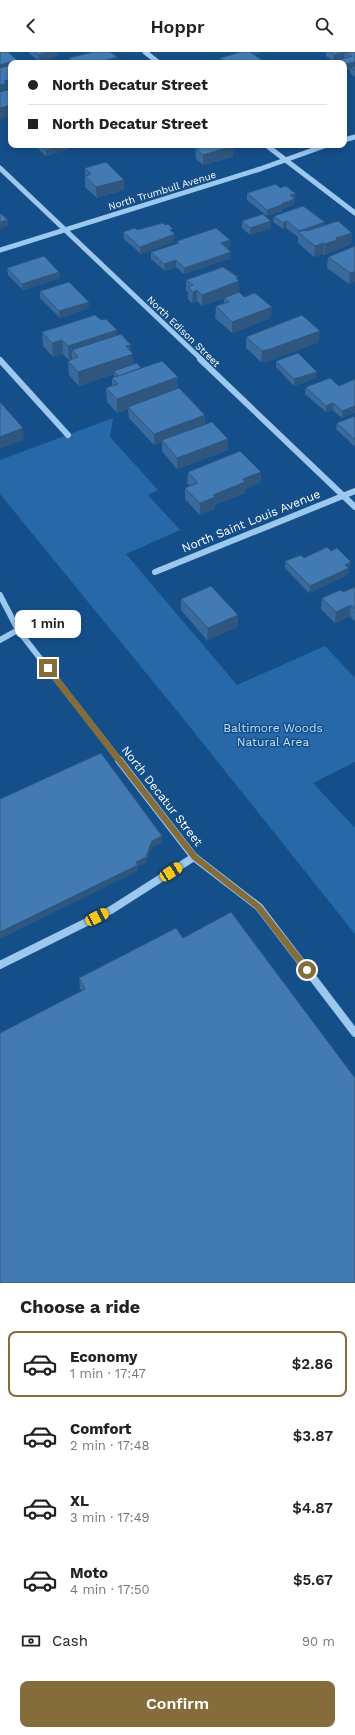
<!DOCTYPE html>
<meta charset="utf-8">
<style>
body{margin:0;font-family:"Work Sans",sans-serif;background:#f2f2f2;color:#222;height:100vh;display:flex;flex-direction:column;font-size:15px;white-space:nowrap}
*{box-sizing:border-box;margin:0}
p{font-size:13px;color:#767676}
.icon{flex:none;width:22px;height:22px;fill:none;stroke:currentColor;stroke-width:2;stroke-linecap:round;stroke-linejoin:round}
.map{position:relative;height:1231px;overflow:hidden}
.details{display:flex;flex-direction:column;background:#fff;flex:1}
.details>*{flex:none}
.top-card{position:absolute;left:8px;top:8px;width:339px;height:88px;border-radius:8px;box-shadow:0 2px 6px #0003;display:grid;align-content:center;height:88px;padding:0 20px;background:#fff}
.end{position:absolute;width:18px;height:18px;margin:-9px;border:5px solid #856c3b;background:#fff;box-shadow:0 0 0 2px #fff}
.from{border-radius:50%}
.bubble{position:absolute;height:28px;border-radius:8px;background:#fff;box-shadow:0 2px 6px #0003;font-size:13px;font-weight:600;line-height:28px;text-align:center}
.car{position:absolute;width:12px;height:24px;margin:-12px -6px;border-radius:5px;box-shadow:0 0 3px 1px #0007;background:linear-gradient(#f5c518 24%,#345 0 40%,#f5c518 0 76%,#345 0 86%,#f5c518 0)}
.top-card b{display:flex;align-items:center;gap:14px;height:38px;font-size:15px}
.top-card b+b{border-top:1px solid #e0e0e0}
.top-card i{width:10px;height:10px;background:#222}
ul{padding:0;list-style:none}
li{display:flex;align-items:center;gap:12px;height:66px;margin:0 8px 6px;padding:0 12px;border:2px solid transparent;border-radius:8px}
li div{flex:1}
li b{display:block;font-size:15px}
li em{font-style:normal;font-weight:600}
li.on{border-color:#856c3b}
li>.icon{width:36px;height:36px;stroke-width:1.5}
h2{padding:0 20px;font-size:18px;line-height:48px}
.pay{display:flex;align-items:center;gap:10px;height:44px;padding:0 20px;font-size:15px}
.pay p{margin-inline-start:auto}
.button{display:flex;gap:8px;margin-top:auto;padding:8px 20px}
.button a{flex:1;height:46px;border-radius:8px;background:#856c3b;color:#fff;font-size:16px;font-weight:600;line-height:46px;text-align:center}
header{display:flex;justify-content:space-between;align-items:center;height:52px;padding:0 20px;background:#fff;font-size:18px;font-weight:600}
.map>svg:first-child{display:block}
.green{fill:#2769a8}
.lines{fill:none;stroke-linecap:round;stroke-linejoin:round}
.minor-far2{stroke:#9cc7ef;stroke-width:5}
.minor-far1{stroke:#9cc7ef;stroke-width:6}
.minor{stroke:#9cc7ef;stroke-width:8}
.wall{fill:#396a9b}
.shaded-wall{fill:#2e567e}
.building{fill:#427bb4;stroke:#2e567e}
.route{fill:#856c3b}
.labels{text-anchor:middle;stroke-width:3;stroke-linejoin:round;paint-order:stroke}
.far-street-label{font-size:10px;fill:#fff;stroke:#154f89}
.street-label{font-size:12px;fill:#fff;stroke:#154f89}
.park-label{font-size:12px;fill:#c3dffb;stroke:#154f89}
</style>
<header><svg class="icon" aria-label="back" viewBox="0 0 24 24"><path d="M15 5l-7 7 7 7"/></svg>Hoppr<svg class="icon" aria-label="search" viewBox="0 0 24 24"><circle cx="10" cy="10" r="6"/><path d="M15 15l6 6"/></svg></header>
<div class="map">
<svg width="355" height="1231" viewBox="0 0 355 1231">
<rect width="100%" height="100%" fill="#154f89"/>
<!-- green -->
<polygon class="green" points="113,366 110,385 158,438 148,443 180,478 126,502 237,633 325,594 355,626 355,710 313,731 355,776 355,882 178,660 0,442 0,408"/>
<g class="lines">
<!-- minor-far2 -->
<g class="minor-far2">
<polyline points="145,0 159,11"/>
<polyline points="344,88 355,85"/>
<polyline points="266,93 355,161"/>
<polyline points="0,116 202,308"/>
<polyline points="0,198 260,117 327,93"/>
</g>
<!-- minor-far1 -->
<g class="minor-far1">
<polyline points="200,307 355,455"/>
<polyline points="0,308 68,383"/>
<polyline points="155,520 355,439"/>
<polyline points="0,543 18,578 120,709"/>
<polyline points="0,588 18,578"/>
</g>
<!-- minor -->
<g class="minor">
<polyline points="119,708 194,805 259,855 355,981"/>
<polyline points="0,913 111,858 194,805"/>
</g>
</g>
<!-- wall -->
<g class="wall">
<polygon points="29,0 58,0 58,4 39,9 29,1"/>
<polygon points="263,0 254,3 266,11 220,11 220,6"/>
<polygon points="326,0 355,0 355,25 350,21 350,17 346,18 344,17 344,11 339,11 340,8 345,6 344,6 333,9 326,4"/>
<polygon points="69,6 117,11 69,11"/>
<polygon points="34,93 69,93 69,97 46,104"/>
<polygon points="195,93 232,93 233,105 203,113 196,107"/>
<polygon points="85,116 124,138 97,146 85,135"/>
<polygon points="247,141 295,148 294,153 282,157 282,159 267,164 247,148"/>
<polygon points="274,164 325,174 352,181 351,192 337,197 336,199 324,203 323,202 314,205 298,191 298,185 286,176 283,177 273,170"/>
<polygon points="242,169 271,169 271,176 250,183 242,176"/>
<polygon points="137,178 173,180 175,182 175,189 141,202 124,187 123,180"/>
<polygon points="177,189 230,194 226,196 231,206 184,222 176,215 165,219 151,207 151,200 177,192"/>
<polygon points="355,194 349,232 327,216 328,205"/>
<polygon points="7,216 59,220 60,226 23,238 8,223"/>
<polygon points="238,225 239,240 244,245 271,266 232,281 215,266 216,254 224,251 224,246 202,254 197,249 192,251 188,247 188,240 186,239 186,228"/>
<polygon points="40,239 89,256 60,266 40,246"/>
<polygon points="101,268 117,278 117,283 131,293 131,300 133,313 141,316 178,336 205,373 228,398 177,417 162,399 162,390 154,393 129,366 128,357 117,361 107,350 106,336 112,334 112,326 114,326 114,322 79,334 69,323 68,309 69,308 63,302 53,305 43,294 42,280"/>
<polygon points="246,285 319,290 269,309 261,310 246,296"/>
<polygon points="276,309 317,320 316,326 294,334 276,315"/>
<polygon points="355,327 342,366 333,358 326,360 305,342 306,335 339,334"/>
<polygon points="355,364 355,395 336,377 337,371"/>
<polygon points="188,420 261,420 260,431 245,437 245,441 215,453 215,457 200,463 185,447 185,436 190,434 187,431"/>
<polygon points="331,499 351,510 350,516 349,517 348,523 309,541 285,516 285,509 304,506"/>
<polygon points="355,535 355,569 350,564 335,571 321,557 322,546 343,540"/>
<polygon points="181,547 238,563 237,575 207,588 181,558"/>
<polygon points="183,886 81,939 80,936 79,926"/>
</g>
<!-- shaded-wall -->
<g class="shaded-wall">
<polygon points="50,0 58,0 58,4 39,9 38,3"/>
<polygon points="249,0 263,0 249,4"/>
<polygon points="344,0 345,0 344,6 333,9 334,3"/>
<polygon points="117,5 117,11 97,11"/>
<polygon points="17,8 18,11 11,11 11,16 0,19 0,13"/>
<polygon points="355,10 355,16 351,16 350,17 346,18 346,12"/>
<polygon points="11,27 11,33 8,34 8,37 0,39 0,33 4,29"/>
<polygon points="11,53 11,64 0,67 0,56"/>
<polygon points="62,93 69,93 69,97 46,104 46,98"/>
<polygon points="233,94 233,105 203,113 203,103"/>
<polygon points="124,128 124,138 97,146 96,135"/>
<polygon points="296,142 294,153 282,157 282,159 267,164 267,158 281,152 290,143"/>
<polygon points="8,168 8,174 0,177 0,170"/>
<polygon points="271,169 271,176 250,183 250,176"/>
<polygon points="287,169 286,176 283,177 283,171"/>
<polygon points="325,170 324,176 299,181 299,179"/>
<polygon points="352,181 351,192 337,197 336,199 324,203 325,192 336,186"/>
<polygon points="175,182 175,189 141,202 140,195"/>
<polygon points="230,188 230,194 221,197 221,191"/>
<polygon points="324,191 323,202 314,205 315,194"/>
<polygon points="231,200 231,206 184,222 184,216"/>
<polygon points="176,208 176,215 165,219 164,212"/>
<polygon points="59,220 60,226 23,238 22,232"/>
<polygon points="355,220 355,230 349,232 350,221"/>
<polygon points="238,225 238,230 239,229 239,240 202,254 202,243"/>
<polygon points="197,238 197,249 192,251 193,240"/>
<polygon points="89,250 89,256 60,266 59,259"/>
<polygon points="272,255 271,266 232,281 232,270"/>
<polygon points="117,278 117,292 72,298 72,307 69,308 68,294"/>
<polygon points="320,279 319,290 269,309 261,310 262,299"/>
<polygon points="62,288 63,302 53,305 52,291"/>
<polygon points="131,293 131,302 133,302 133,316 114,319 114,322 79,334 78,320 126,294"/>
<polygon points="317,320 316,326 294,334 294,327"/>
<polygon points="178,325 178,339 128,355 128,357 117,361 117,347"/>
<polygon points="333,351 333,358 326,360 326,354"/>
<polygon points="355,354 355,361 342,366 342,359"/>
<polygon points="205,363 205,374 162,388 162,390 154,393 154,382"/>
<polygon points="23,376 24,388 0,397 0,385"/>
<polygon points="228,387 228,398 177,417 177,406"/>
<polygon points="261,420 260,431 245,437 245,441 215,453 215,457 200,463 200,451 213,443 243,427"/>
<polygon points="351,510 350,516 349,517 348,523 309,541 310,534 345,513"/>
<polygon points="351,553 350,564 335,571 336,560"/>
<polygon points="238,563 237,575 207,588 208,576"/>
<polygon points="162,784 162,791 153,795 146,811 138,815 138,819 0,887 0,880 136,810 152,789"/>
</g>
<!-- building -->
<g class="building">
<polygon points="0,0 8,0 17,8 0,13"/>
<polygon points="34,0 50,0 38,3"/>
<polygon points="93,0 110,0 117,5 97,11 75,11 69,6"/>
<polygon points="241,0 250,0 266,11 224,11 223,10 226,10 220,6"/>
<polygon points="329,0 344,0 334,3"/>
<polygon points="345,0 355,0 355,10 346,12 340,8 352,4"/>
<polygon points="11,13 11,27 4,29 7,31 0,33 0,16"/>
<polygon points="355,14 355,18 351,16"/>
<polygon points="11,37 11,53 0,56 0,40"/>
<polygon points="40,93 62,93 46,98"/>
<polygon points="200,93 232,93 233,94 203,103 196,97 202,95"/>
<polygon points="106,110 124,128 96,135 85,124 91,122 85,116"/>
<polygon points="276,132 280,136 286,134 296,142 290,143 295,147 281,152 282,153 267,158 247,141"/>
<polygon points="303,154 325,170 299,179 287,169 283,171 274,164"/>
<polygon points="0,161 8,168 0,170"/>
<polygon points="263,162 271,169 250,176 242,169"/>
<polygon points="338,169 352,181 336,186 337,188 325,192 324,191 315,194 298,180 306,178 307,179"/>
<polygon points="163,171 165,173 168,172 173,177 170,178 175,182 140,195 123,180 135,176 137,178"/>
<polygon points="216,176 230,188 221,191 231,200 184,216 176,208 164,212 151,200 179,191 177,189"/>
<polygon points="355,194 355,220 350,221 328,205"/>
<polygon points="44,204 59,220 22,232 7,216"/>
<polygon points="223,215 238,225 236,226 239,229 202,243 197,238 193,240 188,235 193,233 186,228"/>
<polygon points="69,230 89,250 59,259 40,239"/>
<polygon points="239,240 244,245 255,241 272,255 232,270 216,254 229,250 224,246"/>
<polygon points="95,263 101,268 106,267 117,278 68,294 62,288 52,291 42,280"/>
<polygon points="302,263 320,279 270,297 262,299 246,285"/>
<polygon points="121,282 131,293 126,294 133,302 78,320 68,309 78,305 72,298"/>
<polygon points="298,301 317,320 294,327 276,309"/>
<polygon points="162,309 178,325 117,347 106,336 118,332 112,326"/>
<polygon points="137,311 141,316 118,324 114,319"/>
<polygon points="330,326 339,334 355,327 355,354 342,359 333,351 326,354 306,335"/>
<polygon points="179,336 205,363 154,382 128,355"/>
<polygon points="0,350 23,376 0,385"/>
<polygon points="355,364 355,388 337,371"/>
<polygon points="212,370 228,387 177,406 162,388"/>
<polygon points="240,399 261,420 243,427 245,430 213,443 215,445 200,451 185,436 198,431 188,420"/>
<polygon points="327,495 331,499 337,496 351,510 345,513 349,516 310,534 285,509 301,503 304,506"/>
<polygon points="211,534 238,563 208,576 181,547"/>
<polygon points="355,535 355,557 351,553 336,560 322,546 340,538 343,540"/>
<polygon points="101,701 162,784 152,789 146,805 136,810 138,813 0,880 0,747"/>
<polygon points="231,860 355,1026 355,1231 0,1231 0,981 85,937 79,926 176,876 183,886"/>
</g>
<!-- route -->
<polygon class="route" points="45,614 50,614 197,803 261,853 310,916 310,920 304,920 256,857 192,807 45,618"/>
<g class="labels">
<!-- far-street labels -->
<g class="far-street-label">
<text transform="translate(162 138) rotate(-17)" y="4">North Trumbull Avenue</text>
<text transform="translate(184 279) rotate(44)" y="4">North Edison Street</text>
</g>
<!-- street labels -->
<g class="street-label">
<text transform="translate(251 469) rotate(-22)" y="4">North Saint Louis Avenue</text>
<text transform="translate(162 744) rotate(52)" y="4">North Decatur Street</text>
</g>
<!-- park labels -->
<g class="park-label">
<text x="273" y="680">Baltimore Woods<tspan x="273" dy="14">Natural Area</tspan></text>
</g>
</g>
</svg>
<i class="end from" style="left:307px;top:918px"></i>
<i class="end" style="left:48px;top:616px"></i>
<div class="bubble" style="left:15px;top:558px;width:66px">1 min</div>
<i class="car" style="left:171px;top:820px;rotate:57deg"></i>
<i class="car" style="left:97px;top:865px;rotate:64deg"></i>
<div class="top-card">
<b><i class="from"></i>North Decatur Street</b>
<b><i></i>North Decatur Street</b>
</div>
</div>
<section class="details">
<h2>Choose a ride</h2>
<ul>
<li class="on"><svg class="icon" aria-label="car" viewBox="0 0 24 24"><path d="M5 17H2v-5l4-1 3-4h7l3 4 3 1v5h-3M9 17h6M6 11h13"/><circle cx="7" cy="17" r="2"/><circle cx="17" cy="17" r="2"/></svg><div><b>Economy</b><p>1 min · 17:47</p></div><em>$2.86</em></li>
<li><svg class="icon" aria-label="car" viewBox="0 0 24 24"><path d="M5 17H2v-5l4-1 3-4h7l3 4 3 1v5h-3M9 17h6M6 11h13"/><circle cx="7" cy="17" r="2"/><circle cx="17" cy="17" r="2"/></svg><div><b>Comfort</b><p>2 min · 17:48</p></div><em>$3.87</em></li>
<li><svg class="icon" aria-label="car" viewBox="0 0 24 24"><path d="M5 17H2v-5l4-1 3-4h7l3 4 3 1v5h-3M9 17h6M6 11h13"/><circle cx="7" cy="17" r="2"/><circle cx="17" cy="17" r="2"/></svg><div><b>XL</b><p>3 min · 17:49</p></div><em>$4.87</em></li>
<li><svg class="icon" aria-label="car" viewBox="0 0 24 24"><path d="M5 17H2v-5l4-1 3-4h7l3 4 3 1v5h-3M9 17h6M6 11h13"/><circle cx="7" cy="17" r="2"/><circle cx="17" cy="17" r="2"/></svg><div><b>Moto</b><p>4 min · 17:50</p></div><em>$5.67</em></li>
</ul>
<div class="pay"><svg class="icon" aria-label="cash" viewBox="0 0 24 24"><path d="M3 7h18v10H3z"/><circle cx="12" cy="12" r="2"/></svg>Cash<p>90 m</p></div>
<div class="button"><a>Confirm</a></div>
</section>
